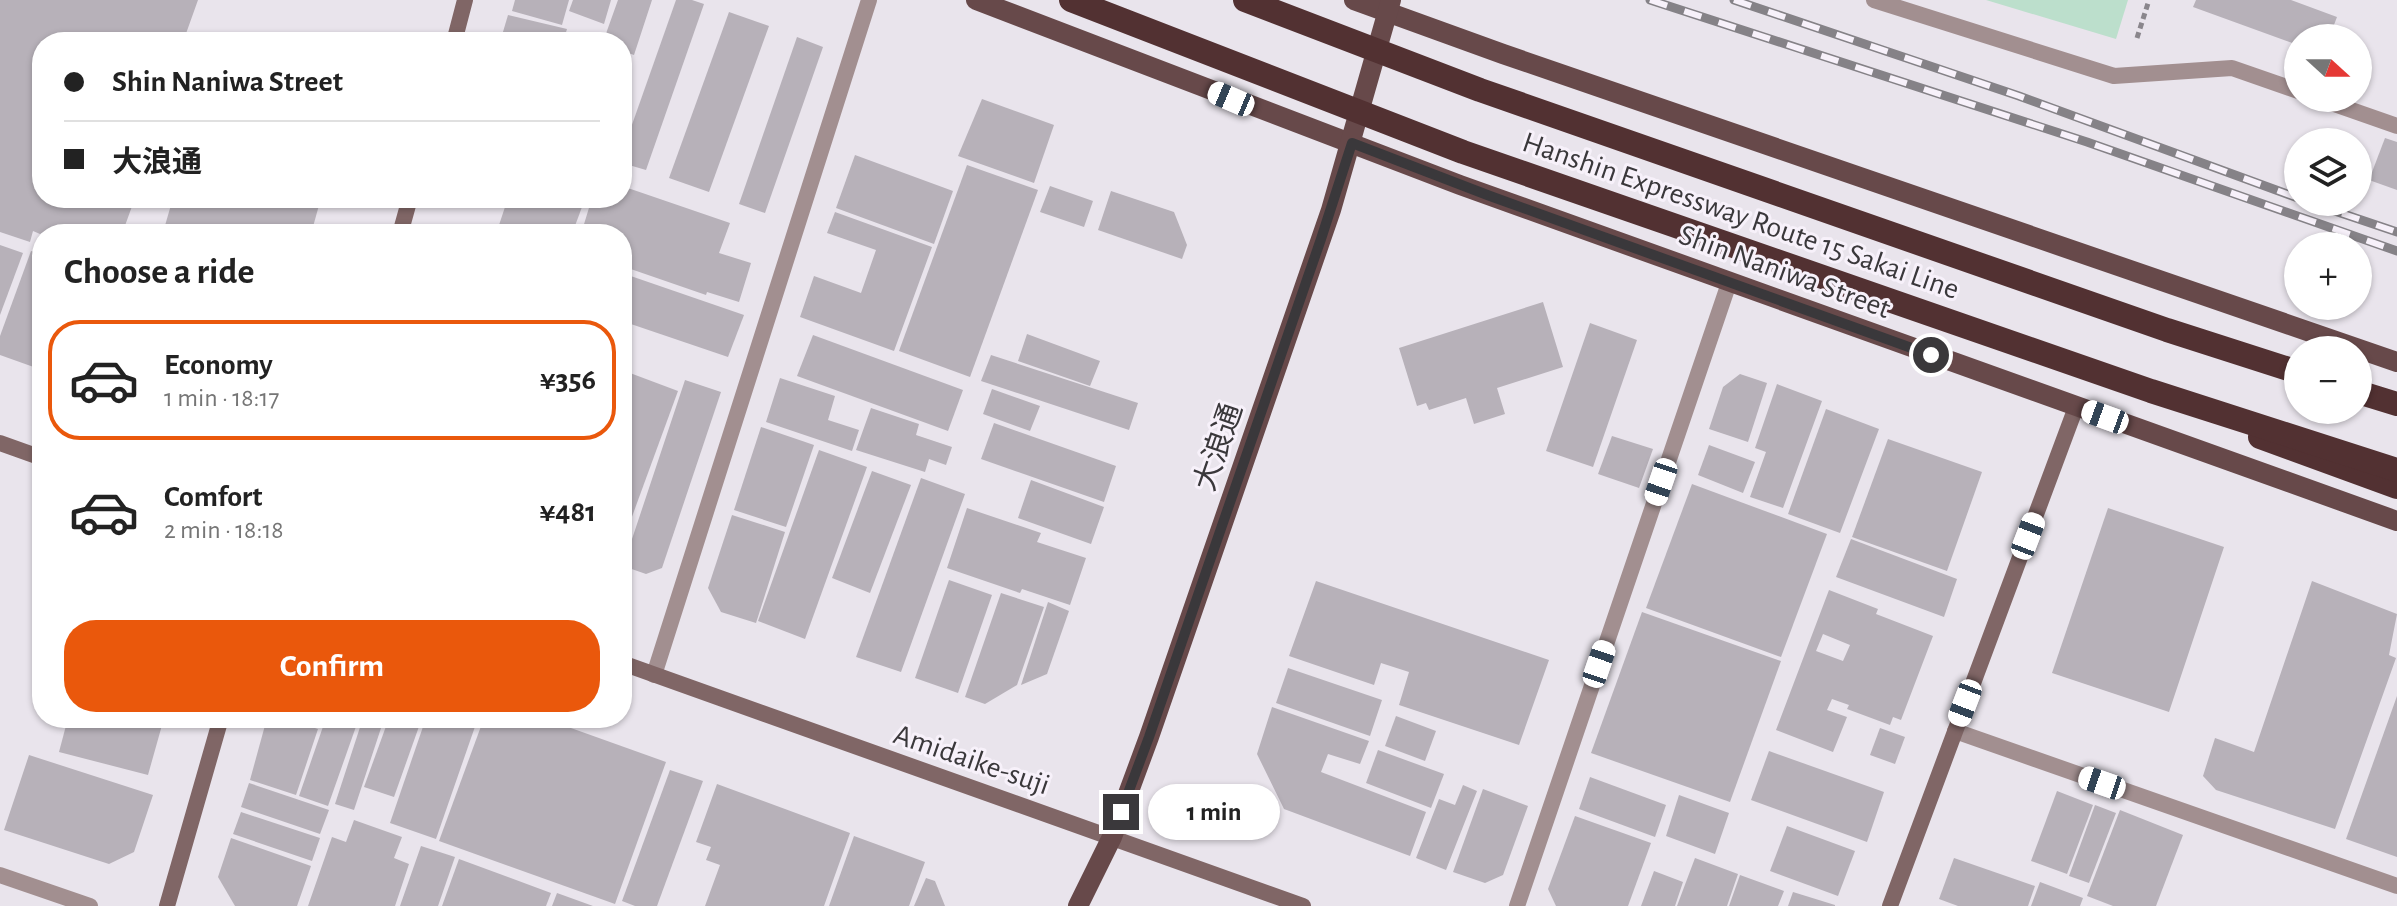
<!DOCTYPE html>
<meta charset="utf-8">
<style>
body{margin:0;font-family:"Alegreya Sans","Noto Sans JP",sans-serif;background:#f6f6f6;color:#222;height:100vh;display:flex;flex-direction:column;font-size:30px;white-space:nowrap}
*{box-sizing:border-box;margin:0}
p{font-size:26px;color:#767676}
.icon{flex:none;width:44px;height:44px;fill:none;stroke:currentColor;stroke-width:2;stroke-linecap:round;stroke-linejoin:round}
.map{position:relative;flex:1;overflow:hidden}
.drawer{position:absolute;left:32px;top:224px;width:600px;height:504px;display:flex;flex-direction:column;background:#fff;border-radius:32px;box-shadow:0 2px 6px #0004}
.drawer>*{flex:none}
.hud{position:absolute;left:32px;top:32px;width:600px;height:176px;border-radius:32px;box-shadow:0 2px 6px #0004;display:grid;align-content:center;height:176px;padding:0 32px;background:#fff}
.needle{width:52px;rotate:111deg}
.fabs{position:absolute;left:2284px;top:24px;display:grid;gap:16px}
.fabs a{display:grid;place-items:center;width:88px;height:88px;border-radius:50%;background:#fff;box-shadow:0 2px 6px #0004;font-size:40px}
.end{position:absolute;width:36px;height:36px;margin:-18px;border:10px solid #3a383b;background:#fff;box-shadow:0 0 0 4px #fff}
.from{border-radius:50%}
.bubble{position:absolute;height:56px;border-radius:28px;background:#fff;box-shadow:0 2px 6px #0004;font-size:26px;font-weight:700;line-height:56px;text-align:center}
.car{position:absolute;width:24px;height:48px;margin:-24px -12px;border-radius:10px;box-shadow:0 0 6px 2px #0007;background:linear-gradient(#fff 24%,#345 0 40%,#fff 0 76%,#345 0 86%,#fff 0)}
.hud b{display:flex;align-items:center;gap:28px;height:76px;font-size:30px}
.hud b+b{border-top:2px solid #e0e0e0}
.hud i{width:20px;height:20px;background:#222}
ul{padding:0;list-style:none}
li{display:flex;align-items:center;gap:24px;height:120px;margin:0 16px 12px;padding:0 16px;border:4px solid transparent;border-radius:32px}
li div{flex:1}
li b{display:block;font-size:30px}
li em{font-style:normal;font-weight:700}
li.current{border-color:#ea580c}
li>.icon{width:72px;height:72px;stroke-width:1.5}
h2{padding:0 32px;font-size:36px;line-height:96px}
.button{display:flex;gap:16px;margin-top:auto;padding:16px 32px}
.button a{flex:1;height:92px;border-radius:32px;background:#ea580c;color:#fff;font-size:32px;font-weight:700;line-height:92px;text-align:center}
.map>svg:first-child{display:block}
.green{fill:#bcdfcc}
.building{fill:#b7b1b9;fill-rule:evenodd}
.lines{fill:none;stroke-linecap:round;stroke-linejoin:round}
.path{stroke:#8a868c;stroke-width:5;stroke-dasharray:6 4;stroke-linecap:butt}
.street{stroke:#a28f90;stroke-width:16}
.secondary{stroke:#806666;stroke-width:16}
.primary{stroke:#67494a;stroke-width:20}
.highway{stroke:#523132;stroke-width:24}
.rail-casing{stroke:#858287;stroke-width:9}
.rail{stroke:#f7f1fa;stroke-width:6;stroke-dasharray:18;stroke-linecap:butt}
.highway-bridge{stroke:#523132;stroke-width:24}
.route{stroke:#3a383b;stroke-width:10}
.labels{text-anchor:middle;stroke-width:6;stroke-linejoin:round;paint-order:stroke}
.street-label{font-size:30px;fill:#3a383b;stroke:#f7f1fa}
</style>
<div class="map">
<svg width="2397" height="906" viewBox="0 0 2397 906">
<rect width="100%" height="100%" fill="#e9e4ec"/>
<!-- green -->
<polygon class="green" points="1986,0 2128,0 2116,39"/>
<!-- building -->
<g class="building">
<polygon points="0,0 198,0 183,42 42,42 42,198 135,198 122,234 40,234 33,231 30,242 0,232"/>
<polygon points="515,0 569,0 562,25 512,11"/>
<polygon points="573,0 611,0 604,24 569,11"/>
<polygon points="618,0 652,0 634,55 622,51 622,42 603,42"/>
<polygon points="676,0 692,0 704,4 646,170 622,163 622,153"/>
<polygon points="2196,0 2291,0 2337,17 2329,38 2298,38 2298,45 2193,7"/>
<polygon points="729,12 769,26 709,192 669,178"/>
<polygon points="508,15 567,29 563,42 500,42"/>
<polygon points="797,37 823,47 765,213 739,204"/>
<polygon points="982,99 1054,125 1034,183 958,156"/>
<polygon points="2385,138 2397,142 2397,190 2369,180"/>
<polygon points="855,155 953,191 934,244 836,208"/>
<polygon points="967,165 1038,190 970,377 899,351"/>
<polygon points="622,186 730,223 719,253 751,263 739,302 707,292 706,295 622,266 622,234 581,234 592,198 622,198"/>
<polygon points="1050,186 1093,201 1084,227 1040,212"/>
<polygon points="1111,191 1174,212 1187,245 1182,259 1098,230"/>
<polygon points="173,198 321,198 311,234 181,234 164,229"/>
<polygon points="508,198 555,198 582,207 572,234 496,234"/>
<polygon points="835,212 932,247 894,351 800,317 814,276 861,293 876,250 827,233"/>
<polygon points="0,245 23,253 0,315"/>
<polygon points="31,251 42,254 42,370 0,355 0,336"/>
<polygon points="622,273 744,315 728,357 622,321"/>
<polygon points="1543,302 1563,367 1497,388 1505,414 1474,424 1466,398 1429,410 1426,403 1417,406 1399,348"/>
<polygon points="1590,323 1637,340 1593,467 1546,451"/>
<polygon points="1027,334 1100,361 1090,386 1018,361"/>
<polygon points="813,335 963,390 948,431 797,376"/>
<polygon points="991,355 1138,403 1129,430 981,381"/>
<polygon points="622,370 678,391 622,544"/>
<polygon points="1740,374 1767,383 1748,442 1709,429 1723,387"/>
<polygon points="780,378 835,396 828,420 859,430 852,451 766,422"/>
<polygon points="685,380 721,392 662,568 646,574 623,566"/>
<polygon points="1777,384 1822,401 1783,508 1750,497 1766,452 1755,448"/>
<polygon points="992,389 1040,406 1030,431 983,414"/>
<polygon points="871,408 919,424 916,435 952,447 946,465 929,459 925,472 856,450"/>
<polygon points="1826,409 1879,429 1840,533 1788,514"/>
<polygon points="994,423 1116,466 1104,502 981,459"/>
<polygon points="761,427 814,445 786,527 734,510"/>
<polygon points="1612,436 1653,449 1639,488 1598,474"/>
<polygon points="1888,439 1982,472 1947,571 1852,537"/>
<polygon points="1709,445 1755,462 1743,493 1698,475"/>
<polygon points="819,450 867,467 805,639 758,621"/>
<polygon points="872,471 911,485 870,593 832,578"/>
<polygon points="921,478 965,494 901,672 856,657"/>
<polygon points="1031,480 1104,507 1091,544 1018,518"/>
<polygon points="1692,484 1827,534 1781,657 1646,608"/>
<polygon points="967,508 1041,533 1037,542 1086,558 1070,605 1022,589 1020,593 947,568"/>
<polygon points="2108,508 2224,547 2169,712 2052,673"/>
<polygon points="732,515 785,532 756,623 721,612 708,588"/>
<polygon points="1851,539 1957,579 1944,617 1836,577"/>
<polygon points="949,580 992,595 958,693 915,678"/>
<polygon points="1316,581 1549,660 1519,745 1399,705 1409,672 1381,663 1374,685 1289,656"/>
<polygon points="2312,581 2397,614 2389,655 2396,658 2335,829 2216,790 2203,776 2215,738 2254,752"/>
<path d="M 1829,590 L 1878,609 L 1876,614 L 1933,636 L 1901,720 L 1893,717 L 1890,725 L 1847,709 L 1849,705 L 1832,699 L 1827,710 L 1847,717 L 1833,752 L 1776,730 ZM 1823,634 L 1850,645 L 1843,661 L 1816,651 Z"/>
<polygon points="1001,593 1044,607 1017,685 985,704 965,697"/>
<polygon points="1048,602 1069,611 1047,674 1021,685"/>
<polygon points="1642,612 1781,661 1730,802 1591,753"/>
<polygon points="1288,668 1382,700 1370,736 1276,703"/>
<polygon points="2397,696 2397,857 2346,839"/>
<polygon points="1272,707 1369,741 1360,764 1328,754 1321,772 1426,812 1410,856 1284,809 1257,754"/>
<polygon points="1396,716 1436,731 1425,761 1385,746"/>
<polygon points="68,718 164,718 148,775 59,752"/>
<polygon points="267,718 285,718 318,729 296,795 250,780"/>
<polygon points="326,718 359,718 328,806 299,796"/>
<polygon points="363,718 384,719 354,810 335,804"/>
<polygon points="389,718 422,718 394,797 364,787"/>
<polygon points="426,718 478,718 436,839 390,823"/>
<polygon points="484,718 543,718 666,762 615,904 439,841"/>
<polygon points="1880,728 1905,737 1895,764 1870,755"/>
<polygon points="1378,750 1444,774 1431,808 1366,783"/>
<polygon points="1769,751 1884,792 1867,842 1751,800"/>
<polygon points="29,755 153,795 134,852 109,864 4,830"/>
<polygon points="670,770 703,781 657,906 635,906 622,901"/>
<polygon points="1590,777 1666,805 1655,837 1579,809"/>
<polygon points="249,783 329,810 320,834 241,807"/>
<polygon points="717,784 850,833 824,906 705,906 720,865 706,860 711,847 696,842"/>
<polygon points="1463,785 1477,791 1446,870 1416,858 1439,799 1455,805"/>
<polygon points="1483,789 1528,806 1503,875 1485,883 1453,872"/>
<polygon points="2057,791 2093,805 2067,874 2031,861"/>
<polygon points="1679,795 1729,813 1715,854 1666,836"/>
<polygon points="2095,805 2116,813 2089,883 2069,876"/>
<polygon points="2120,810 2183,835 2156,906 2113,906 2087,896"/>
<polygon points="241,812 320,838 312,861 233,834"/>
<polygon points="1575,816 1651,843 1628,906 1556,906 1548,889"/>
<polygon points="354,820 402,837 394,858 409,864 395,906 308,906 332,837 346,842"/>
<polygon points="1787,826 1855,851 1838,896 1770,871"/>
<polygon points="854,836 925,862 909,906 829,906"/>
<polygon points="231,838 311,866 297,906 235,906 218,877"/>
<polygon points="421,846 455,857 438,906 400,906"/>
<polygon points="1695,858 1738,874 1727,906 1677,906"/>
<polygon points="1954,858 2035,886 2028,906 1958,906 1939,899"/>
<polygon points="459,859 551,893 546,906 442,906"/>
<polygon points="1654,871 1683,882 1675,906 1641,906"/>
<polygon points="1740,875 1784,891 1778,906 1729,906"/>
<polygon points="926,878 935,881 945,906 914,906"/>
<polygon points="2040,882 2083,898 2080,906 2031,906"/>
<polygon points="1793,892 1835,905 1835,906 1788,906"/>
<polygon points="557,893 593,906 552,906"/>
</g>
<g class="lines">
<!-- path -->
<polyline class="path" points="2137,38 2149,0"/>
<!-- street -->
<g class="street">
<polyline points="1874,0 2114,76 2232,68 2298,91"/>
<polyline points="2317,98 2397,126"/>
<polyline points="654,675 869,0"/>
<polyline points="1955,731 2397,886"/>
<polyline points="0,875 90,906"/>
<polyline points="1517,906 1729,283"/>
</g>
<!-- secondary -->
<g class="secondary">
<polyline points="454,42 465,0"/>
<polyline points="400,234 410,198"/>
<polyline points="0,443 42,458"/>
<polyline points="622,663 1303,906"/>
<polyline points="167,906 221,718"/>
<polyline points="1890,906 2076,407"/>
</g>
<!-- primary -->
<g class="primary">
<polyline points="976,0 1460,185 2397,521"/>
<polyline points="1354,0 1503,54 2397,362"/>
<polyline points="1078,906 1112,837 1149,737 1331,210 1391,0"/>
</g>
<!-- highway -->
<g class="highway">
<polyline points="2358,392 2397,404"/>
<polyline points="2260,437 2397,487"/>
</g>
<defs>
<g id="rail">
<polyline points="1650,0 2087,142 2397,251"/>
<polyline points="1734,0 2019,96 2298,198"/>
<polyline points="2308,202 2397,232"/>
</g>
</defs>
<!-- rail casing -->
<use href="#rail" class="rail-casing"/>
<!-- rail -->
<use href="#rail" class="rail"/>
<!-- highway-bridge -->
<g class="highway-bridge">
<polyline points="1071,0 1463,152 2151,391 2397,470"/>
<polyline points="1245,0 1480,90 2167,330 2298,372"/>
</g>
</g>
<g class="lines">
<!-- route -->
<polyline class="route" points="1121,812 1149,737 1321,239 1352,143 1490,196 1931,355"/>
</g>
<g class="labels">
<!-- street labels -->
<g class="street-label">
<text transform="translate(1741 215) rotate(19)" y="10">Hanshin Expressway Route 15 Sakai Line</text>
<text transform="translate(1785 271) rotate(20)" y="10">Shin Naniwa Street</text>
<text transform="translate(1218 447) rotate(-71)" y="10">大浪通</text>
<text transform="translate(972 759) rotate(19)" y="10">Amidaike-suji</text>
</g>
</g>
</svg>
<div class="fabs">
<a><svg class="needle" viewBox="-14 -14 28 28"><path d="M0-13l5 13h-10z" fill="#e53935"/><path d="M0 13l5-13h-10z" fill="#767676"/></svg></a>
<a><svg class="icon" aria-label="layers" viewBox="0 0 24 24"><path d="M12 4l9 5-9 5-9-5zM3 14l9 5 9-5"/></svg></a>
<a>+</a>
<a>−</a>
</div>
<i class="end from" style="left:1931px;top:355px"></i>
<i class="end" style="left:1121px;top:812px"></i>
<div class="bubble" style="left:1148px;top:784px;width:132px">1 min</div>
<i class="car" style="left:1231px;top:99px;rotate:293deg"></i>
<i class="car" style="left:2105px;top:417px;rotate:290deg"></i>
<i class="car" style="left:1661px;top:482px;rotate:199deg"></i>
<i class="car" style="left:2028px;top:536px;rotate:21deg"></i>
<i class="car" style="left:1599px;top:664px;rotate:19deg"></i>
<i class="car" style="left:1965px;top:703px;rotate:201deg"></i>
<i class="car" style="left:2102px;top:783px;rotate:289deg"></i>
<div class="hud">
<b><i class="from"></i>Shin Naniwa Street</b>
<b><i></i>大浪通</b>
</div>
<section class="drawer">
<h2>Choose a ride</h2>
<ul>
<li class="current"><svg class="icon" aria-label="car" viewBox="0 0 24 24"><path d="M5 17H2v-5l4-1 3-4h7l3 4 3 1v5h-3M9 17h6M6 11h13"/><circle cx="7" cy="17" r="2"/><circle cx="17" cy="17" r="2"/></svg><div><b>Economy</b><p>1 min · 18:17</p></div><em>¥356</em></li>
<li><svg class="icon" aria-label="car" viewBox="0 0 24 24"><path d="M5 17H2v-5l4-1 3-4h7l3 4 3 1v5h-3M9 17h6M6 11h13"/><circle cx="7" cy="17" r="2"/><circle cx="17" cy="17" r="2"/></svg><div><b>Comfort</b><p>2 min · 18:18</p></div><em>¥481</em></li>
</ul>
<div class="button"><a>Confirm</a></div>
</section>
</div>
